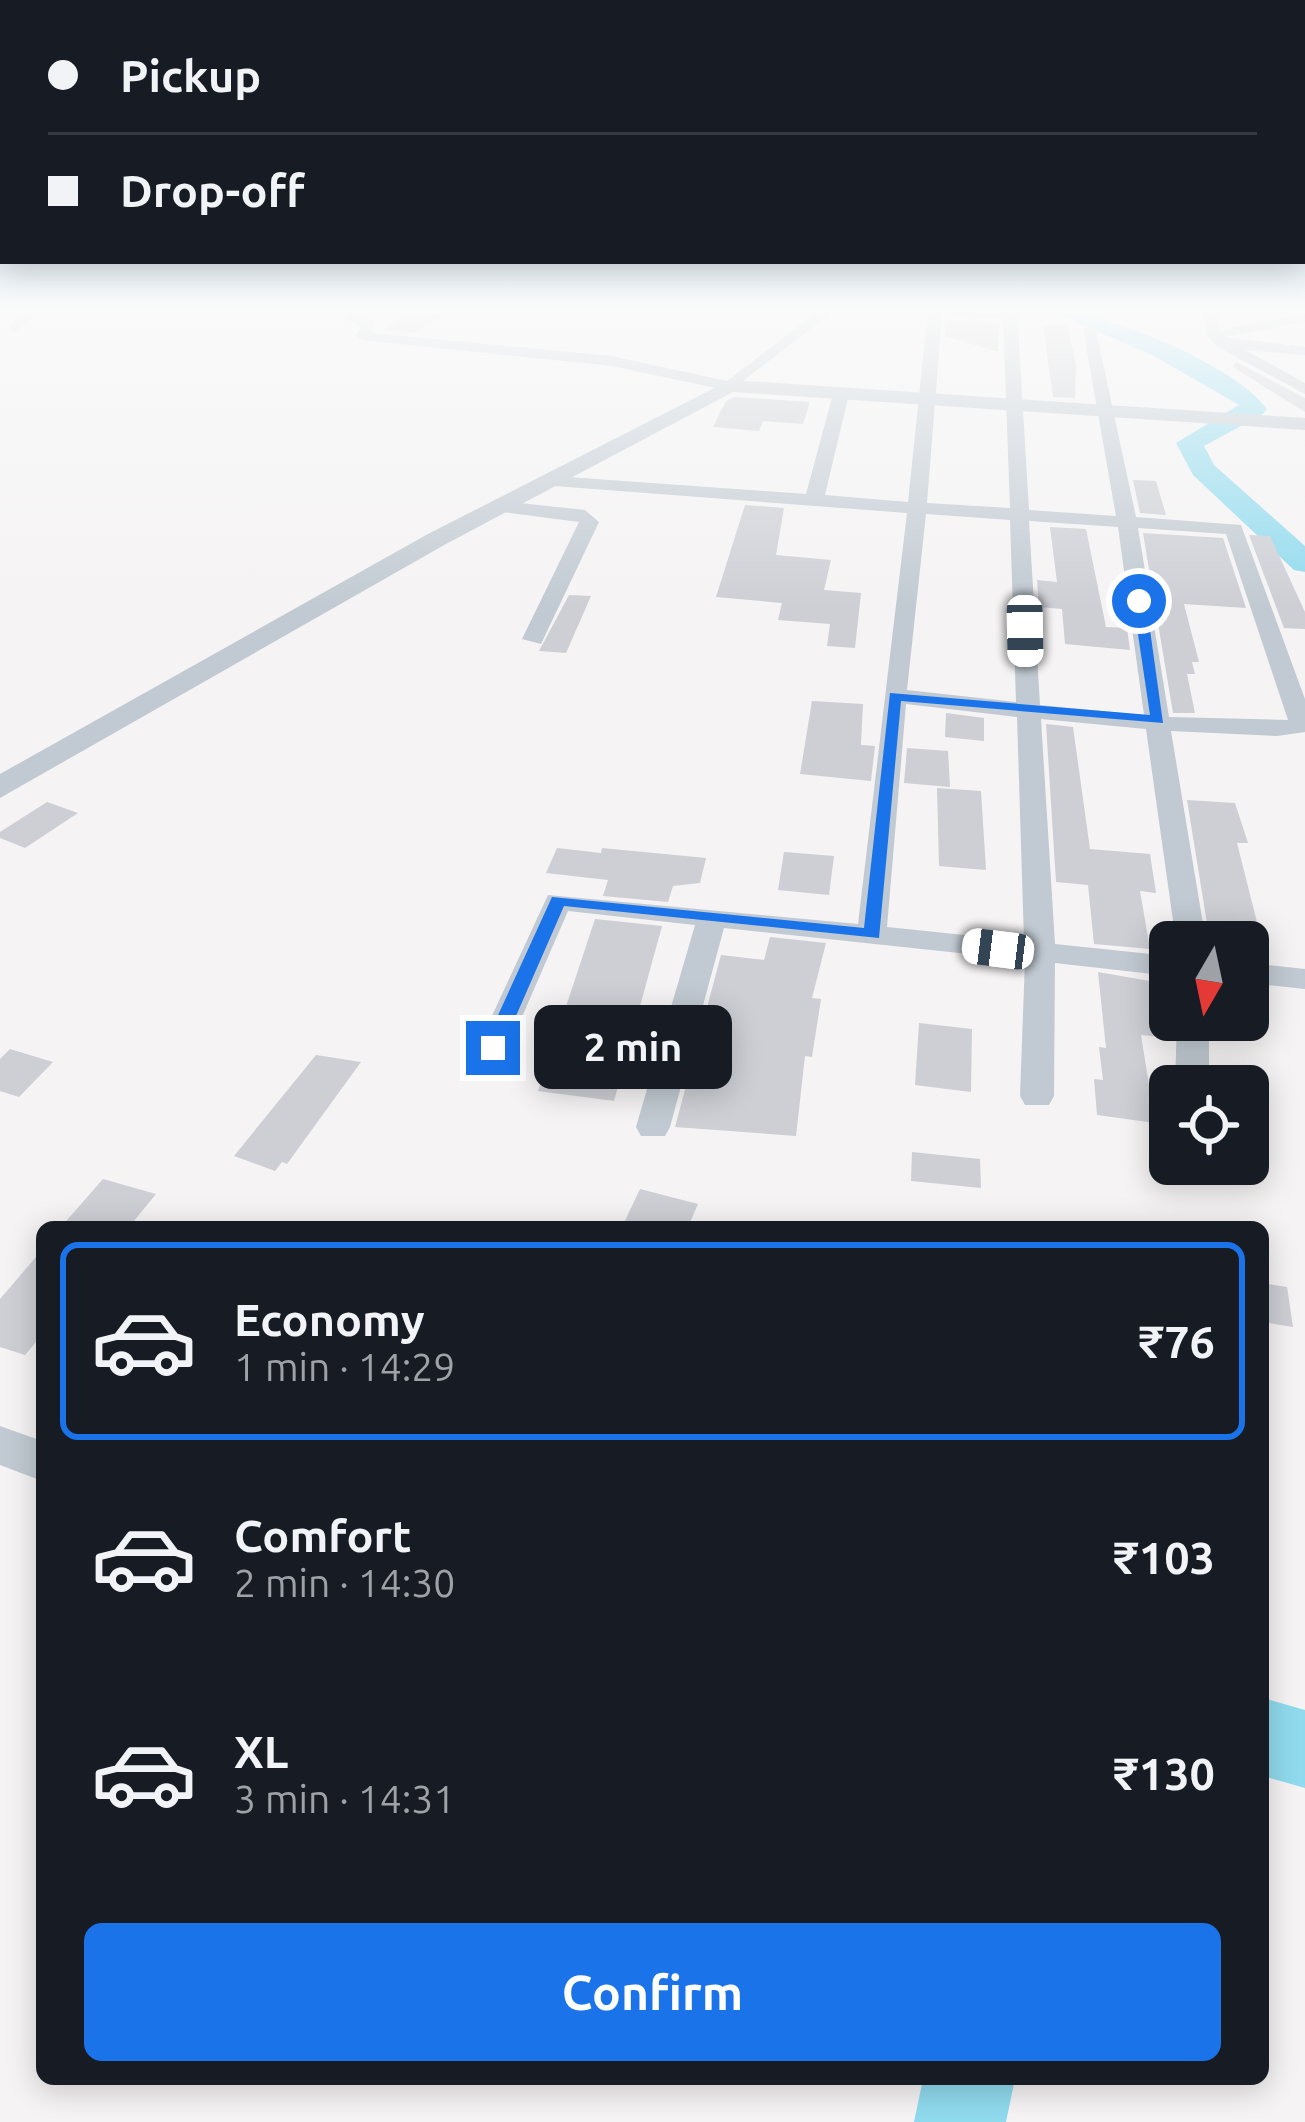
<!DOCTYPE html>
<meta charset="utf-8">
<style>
body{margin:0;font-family:Ubuntu,sans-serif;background:#20242c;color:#f1f3f6;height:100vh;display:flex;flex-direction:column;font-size:45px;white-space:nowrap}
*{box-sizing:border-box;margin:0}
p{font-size:39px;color:#9ea1a6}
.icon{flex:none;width:66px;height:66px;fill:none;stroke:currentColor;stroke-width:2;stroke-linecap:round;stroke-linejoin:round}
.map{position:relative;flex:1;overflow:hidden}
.details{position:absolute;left:36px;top:1221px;width:1233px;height:864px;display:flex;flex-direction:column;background:#171b24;border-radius:18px;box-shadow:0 6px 30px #0003}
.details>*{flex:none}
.guide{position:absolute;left:0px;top:0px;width:1305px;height:264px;box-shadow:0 6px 30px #0003;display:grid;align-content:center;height:264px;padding:0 48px;background:#171b24}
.needle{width:78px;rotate:189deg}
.fabs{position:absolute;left:1149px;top:921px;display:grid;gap:24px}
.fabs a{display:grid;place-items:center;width:120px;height:120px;border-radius:18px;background:#171b24;box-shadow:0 6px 30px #0003;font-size:60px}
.end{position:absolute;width:54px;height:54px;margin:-27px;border:15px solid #1a73e8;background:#fff;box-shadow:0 0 0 6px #fff}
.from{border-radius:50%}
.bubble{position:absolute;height:84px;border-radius:18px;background:#171b24;box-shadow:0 6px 30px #0003;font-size:39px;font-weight:600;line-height:84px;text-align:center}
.car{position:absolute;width:36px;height:72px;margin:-36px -18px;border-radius:15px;box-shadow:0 0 9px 3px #0007;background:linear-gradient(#fff 24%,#345 0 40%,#fff 0 76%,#345 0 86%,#fff 0)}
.guide b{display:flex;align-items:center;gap:42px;height:114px;font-size:45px}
.guide b+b{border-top:3px solid #363941}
.guide i{width:30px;height:30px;background:#f1f3f6}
ul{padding:21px 0 0;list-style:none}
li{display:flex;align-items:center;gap:36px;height:198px;margin:0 24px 18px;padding:0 24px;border:6px solid transparent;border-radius:18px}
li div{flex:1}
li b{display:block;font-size:45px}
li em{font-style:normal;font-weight:600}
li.active{border-color:#1a73e8}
li>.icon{width:108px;height:108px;stroke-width:1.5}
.action{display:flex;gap:24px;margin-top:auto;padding:24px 48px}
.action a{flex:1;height:138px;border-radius:18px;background:#1a73e8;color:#fff;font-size:48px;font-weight:600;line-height:138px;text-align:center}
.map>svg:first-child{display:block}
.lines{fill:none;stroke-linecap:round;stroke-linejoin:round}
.river{fill:#90daee;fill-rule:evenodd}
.building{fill:#cdcfd5}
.minor{fill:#c1cad2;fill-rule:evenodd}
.tertiary{fill:#c1cad2;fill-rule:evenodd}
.route{fill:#1a73e8}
</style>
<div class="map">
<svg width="1305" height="2122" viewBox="0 0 1305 2122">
<rect width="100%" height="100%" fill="#f5f3f3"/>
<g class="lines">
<!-- river -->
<g class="river">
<path d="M 1049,310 C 1101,309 1237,366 1267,409 L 1263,414 L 1204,446 L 1214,465 L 1305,546 L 1305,572 L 1294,570 L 1193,475 L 1176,443 L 1239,405 L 1154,356 Z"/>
<polygon points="1263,1698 1305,1710 1305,1788 1263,1776"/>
<polygon points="923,2079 1015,2079 1006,2122 914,2122"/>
</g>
</g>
<!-- building -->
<g class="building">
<polygon points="409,311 443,315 416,333 384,330"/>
<polygon points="946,320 999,323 998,352 945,336"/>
<polygon points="1043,325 1067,326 1076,365 1075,398 1053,397"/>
<polygon points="1236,362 1305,398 1305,412 1233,367"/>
<polygon points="734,397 810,402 803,424 763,421 759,431 713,427 726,401"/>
<polygon points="1133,480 1156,481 1166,515 1140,513"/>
<polygon points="745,505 784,508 776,555 831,560 824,590 861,593 855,648 827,646 830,624 778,620 782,603 716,597"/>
<polygon points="1050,527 1086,529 1106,627 1127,628 1130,650 1065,644 1062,609 1039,607 1037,580 1057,582"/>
<polygon points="1143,533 1223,538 1246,608 1184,604 1199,662 1192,662 1195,674 1187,674 1195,713 1173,713"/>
<polygon points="1249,535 1270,536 1305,612 1305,629 1284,628"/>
<polygon points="569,595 591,596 566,653 539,651"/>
<polygon points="812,701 863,704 861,745 875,746 871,781 800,774"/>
<polygon points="946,713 984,718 984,741 945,737"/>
<polygon points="1046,724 1073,727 1090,849 1150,854 1156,893 1140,891 1150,949 1094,944 1088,885 1056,882"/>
<polygon points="907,748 948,751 950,787 904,783"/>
<polygon points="937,788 981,791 986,870 939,866"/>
<polygon points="1187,800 1235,803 1248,843 1237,843 1262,942 1210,942"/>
<polygon points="47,802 78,813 25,848 0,838 0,832"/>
<polygon points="557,848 601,853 602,848 706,858 700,883 673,886 668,902 603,896 608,880 546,873"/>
<polygon points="784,852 834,856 829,895 778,890"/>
<polygon points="595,919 662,926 614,1101 538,1091"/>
<polygon points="770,937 826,943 812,998 821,999 812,1057 805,1056 796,1136 675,1127 721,955 764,960"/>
<polygon points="1098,972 1161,983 1172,1038 1141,1035 1155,1123 1097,1115 1094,1079 1103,1080 1099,1047 1106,1048"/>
<polygon points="919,1023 972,1029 971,1092 915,1085"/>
<polygon points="10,1049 53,1062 19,1097 0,1091 0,1059"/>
<polygon points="316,1055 361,1062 287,1164 282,1162 275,1171 234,1156"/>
<polygon points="912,1152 980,1159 981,1188 911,1181"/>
<polygon points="103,1179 156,1194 129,1227 61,1227"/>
<polygon points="640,1189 698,1204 688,1227 622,1227"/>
<polygon points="42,1250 42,1335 25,1355 0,1347 0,1299"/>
<polygon points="1263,1283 1287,1287 1293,1327 1263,1322"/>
</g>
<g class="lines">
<!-- minor -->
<g class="minor">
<polygon points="7,310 35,314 15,332 8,328 19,316"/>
<polygon points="820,310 835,310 730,391 612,366 362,340 355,336 361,327 344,319 351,315 374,322 371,333 612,356 727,381"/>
<path d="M 928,310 L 1017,310 L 1029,510 L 1116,516 L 1083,329 L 1095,326 L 1136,517 L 1241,525 L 1305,699 L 1305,732 L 1277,736 L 1171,731 L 1206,942 L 1176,942 L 1146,729 L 1041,719 L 1055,944 L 1170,956 L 1170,976 L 1055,963 L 1054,1096 L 1049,1105 L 1025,1105 L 1020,1096 L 1025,960 L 724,928 L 670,1127 L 665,1136 L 641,1136 L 636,1127 L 695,925 L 568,911 L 505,1056 L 481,1056 L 477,1048 L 548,895 L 858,924 L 907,513 L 554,486 L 545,481 L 554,476 L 806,494 L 833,394 L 841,389 L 849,394 L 825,495 L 908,502 ZM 942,315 L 1003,319 L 1010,508 L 927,503 ZM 926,514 L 1010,520 L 1016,702 L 907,690 ZM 1029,521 L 1118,527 L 1144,715 L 1040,705 ZM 1138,528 L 1226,534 L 1288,720 L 1169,717 ZM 906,704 L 1017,717 L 1024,941 L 887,927 Z"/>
<polygon points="1202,310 1216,310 1220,330 1305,314 1305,322 1224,337 1305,347 1305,355 1245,350 1305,383 1305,394 1216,346 1207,335"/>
<polygon points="501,501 585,510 599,522 541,644 522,639 579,522 494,511 492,507"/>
<polygon points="1248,963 1305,969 1305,989 1248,983"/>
<polygon points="1177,1020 1209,1020 1209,1086 1175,1086"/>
<polygon points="0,1426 42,1441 42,1481 0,1465"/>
</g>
<!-- tertiary -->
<polygon class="tertiary" points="730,380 1305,418 1305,430 733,392 446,544 0,798 0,774 428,534"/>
</g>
<!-- sky -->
<linearGradient id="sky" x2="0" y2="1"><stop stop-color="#85c3ea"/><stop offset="0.51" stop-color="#fafafa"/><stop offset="1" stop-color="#fafafa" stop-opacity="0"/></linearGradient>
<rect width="1305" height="607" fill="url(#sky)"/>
<!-- route -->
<polygon class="route" points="1139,597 1146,601 1163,723 901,701 879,938 564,906 502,1048 486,1053 483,1048 552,897 864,928 890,693 1150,715 1133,601"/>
</svg>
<div class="fabs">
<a><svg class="needle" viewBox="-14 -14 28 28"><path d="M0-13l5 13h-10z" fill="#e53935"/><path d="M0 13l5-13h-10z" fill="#9ea1a6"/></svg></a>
<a><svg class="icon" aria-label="locate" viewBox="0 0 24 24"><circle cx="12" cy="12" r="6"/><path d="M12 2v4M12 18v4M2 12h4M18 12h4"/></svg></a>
</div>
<i class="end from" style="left:1139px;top:601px"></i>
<i class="end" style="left:493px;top:1048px"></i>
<div class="bubble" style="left:534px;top:1005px;width:198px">2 min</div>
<i class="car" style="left:1025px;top:631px;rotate:179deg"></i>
<i class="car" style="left:998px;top:949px;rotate:277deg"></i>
<div class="guide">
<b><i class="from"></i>Pickup</b>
<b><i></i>Drop-off</b>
</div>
<section class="details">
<ul>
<li class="active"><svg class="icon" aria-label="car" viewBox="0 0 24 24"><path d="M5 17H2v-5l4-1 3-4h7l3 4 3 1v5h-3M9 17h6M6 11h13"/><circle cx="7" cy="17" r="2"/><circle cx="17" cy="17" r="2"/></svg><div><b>Economy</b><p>1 min · 14:29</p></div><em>₹76</em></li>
<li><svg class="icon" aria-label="car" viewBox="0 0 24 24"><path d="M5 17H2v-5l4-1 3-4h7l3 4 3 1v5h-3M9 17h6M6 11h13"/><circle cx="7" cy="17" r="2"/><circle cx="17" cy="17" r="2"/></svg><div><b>Comfort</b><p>2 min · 14:30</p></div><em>₹103</em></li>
<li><svg class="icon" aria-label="car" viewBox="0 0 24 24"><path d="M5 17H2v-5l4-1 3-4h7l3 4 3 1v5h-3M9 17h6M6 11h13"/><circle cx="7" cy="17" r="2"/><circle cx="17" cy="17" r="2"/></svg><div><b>XL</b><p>3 min · 14:31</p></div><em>₹130</em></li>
</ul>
<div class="action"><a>Confirm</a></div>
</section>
</div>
